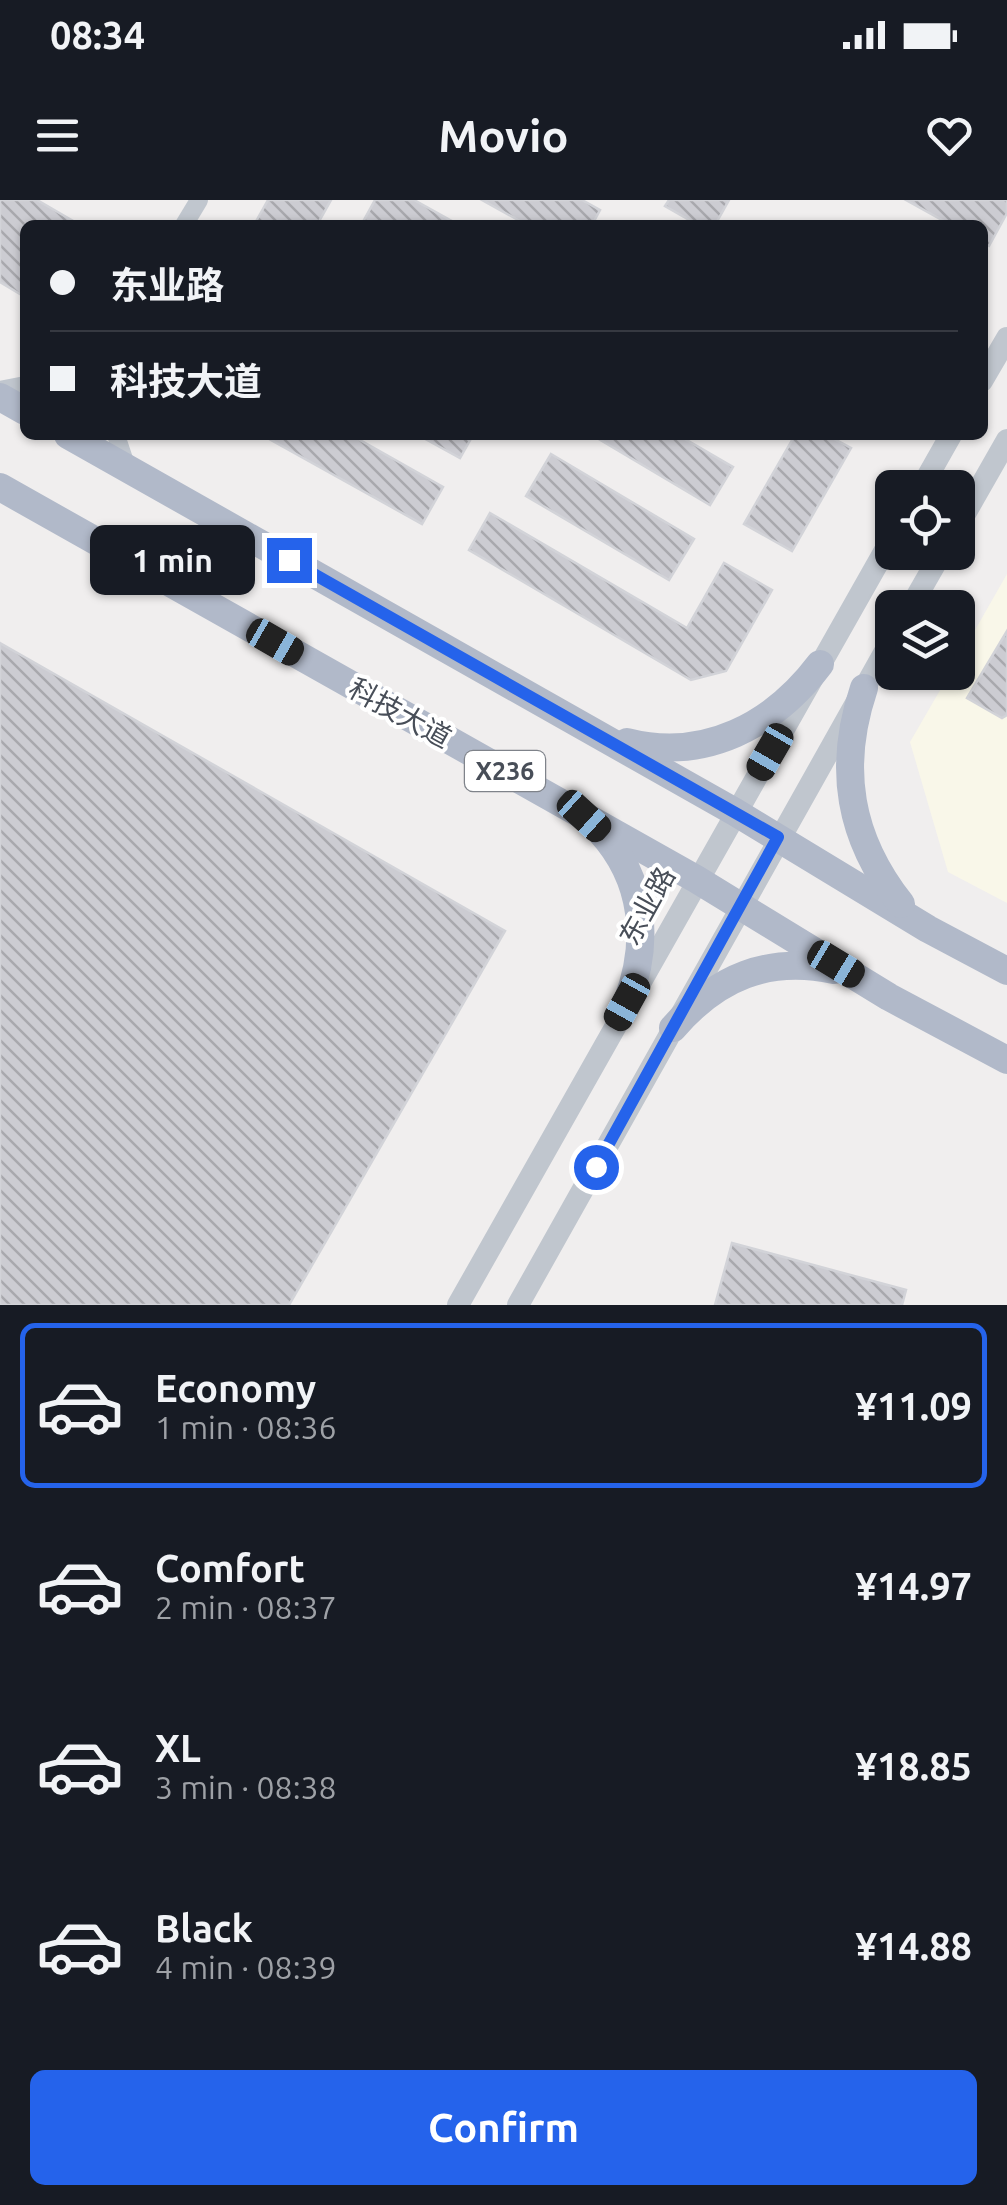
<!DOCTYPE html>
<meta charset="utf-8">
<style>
body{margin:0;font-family:Ubuntu,"Noto Sans SC",sans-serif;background:#242831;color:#f1f3f6;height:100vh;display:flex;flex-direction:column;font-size:38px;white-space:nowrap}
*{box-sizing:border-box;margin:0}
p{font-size:32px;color:#9ea1a6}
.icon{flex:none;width:55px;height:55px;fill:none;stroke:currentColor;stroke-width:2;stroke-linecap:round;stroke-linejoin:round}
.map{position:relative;height:1105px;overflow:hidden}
.sheet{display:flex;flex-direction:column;background:#171b24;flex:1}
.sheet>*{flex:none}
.banner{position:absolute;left:20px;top:20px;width:968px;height:220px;border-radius:15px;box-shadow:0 2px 8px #0004;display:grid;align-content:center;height:220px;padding:0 30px;background:#171b24}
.controls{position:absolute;left:875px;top:270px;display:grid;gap:20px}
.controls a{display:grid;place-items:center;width:100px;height:100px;border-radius:15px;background:#171b24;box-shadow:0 2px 8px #0004;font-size:50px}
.end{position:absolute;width:45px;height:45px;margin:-22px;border:12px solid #2563eb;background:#fff;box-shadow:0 0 0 5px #fff}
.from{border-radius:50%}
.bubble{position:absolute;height:70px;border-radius:15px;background:#171b24;box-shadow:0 2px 8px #0004;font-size:32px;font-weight:700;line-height:70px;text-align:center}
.car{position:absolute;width:30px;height:60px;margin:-30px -15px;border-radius:12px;box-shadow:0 0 8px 2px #0007;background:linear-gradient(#222 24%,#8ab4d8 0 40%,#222 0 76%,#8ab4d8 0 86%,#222 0)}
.banner b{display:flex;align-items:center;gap:35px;height:95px;font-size:38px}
.banner b+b{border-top:2px solid #363941}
.banner i{width:25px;height:25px;background:#f1f3f6}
ul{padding:18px 0 0;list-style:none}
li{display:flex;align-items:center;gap:30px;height:165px;margin:0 20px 15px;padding:0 10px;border:5px solid transparent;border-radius:15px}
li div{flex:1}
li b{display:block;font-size:38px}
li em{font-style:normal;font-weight:700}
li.on{border-color:#2563eb}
li>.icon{width:90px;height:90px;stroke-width:1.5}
.button{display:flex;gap:20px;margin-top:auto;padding:20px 30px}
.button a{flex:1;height:115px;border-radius:15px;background:#2563eb;color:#fff;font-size:40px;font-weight:700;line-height:115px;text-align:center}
.status{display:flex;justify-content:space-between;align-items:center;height:70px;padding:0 50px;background:#171b24;direction:ltr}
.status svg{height:28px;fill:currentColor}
header{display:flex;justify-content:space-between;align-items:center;height:130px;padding:0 30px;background:#171b24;font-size:45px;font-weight:700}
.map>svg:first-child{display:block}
.commercial{fill:#f9f7e9}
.building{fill:url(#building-back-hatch);stroke:#d2d3d8;stroke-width:2.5}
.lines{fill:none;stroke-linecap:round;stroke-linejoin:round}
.minor{stroke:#c0c6ce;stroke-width:18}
.tertiary{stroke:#c0c6ce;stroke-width:22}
.primary{stroke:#b1b9c9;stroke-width:28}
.route{stroke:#2563eb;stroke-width:12}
.labels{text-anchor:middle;stroke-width:8;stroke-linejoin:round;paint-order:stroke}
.shield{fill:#fff;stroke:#7f838a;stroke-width:2.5}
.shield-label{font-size:25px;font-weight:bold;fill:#484e58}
.street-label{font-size:28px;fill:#484e58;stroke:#fff}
</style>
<div class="status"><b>08:34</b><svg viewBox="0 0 49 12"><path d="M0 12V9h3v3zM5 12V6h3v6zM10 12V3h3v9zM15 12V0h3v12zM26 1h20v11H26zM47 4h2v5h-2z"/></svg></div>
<header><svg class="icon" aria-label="menu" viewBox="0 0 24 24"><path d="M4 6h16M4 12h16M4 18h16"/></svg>Movio<svg class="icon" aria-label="heart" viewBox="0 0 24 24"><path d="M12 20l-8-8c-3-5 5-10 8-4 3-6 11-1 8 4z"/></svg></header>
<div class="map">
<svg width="1007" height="1105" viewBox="0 0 1007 1105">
<defs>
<pattern id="building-back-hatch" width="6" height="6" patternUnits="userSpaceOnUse" patternTransform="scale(2.5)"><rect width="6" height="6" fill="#ccccd2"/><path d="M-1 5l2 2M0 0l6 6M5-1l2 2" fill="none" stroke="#a8a8ad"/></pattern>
</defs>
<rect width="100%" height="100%" fill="#f0eeee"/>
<!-- commercial -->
<polygon class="commercial" points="1007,374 1007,703 948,672 910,542 950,473 958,472 958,460"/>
<!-- building -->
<g class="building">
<polygon points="0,0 37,0 80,25 25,25 25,97 0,82"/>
<polygon points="268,0 331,0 317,25 254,25"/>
<polygon points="375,0 414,0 459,25 374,25 364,20"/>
<polygon points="482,0 582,0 600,10 592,25 527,25"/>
<polygon points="669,0 729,0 715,25 698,25 665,6"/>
<polygon points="906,0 1007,0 1007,13 989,46 982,43 982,25 951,25"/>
<polygon points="262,235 351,235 443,287 422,324"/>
<polygon points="418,235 473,235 460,258"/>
<polygon points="592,235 678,235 733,267 710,305"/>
<polygon points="795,235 827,235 851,248 792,351 744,324"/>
<polygon points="551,254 694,339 669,380 526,296"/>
<polygon points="490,313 687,428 724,363 772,390 726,471 691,480 469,350"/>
<polygon points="1007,431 1007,515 1002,518 967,498"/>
<polygon points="0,443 505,731 289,1105 0,1105"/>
<polygon points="732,1043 906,1090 902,1105 715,1105"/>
</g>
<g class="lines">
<!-- minor -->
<g class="minor">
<polyline points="184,25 199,0"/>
<polyline points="0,190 25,185"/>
<polyline points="116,235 127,268"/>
</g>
<!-- tertiary -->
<g class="tertiary">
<polyline points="982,181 1007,138"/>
<polyline points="921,288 951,235"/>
<polyline points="958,326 1007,240"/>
<polyline points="910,408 942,352"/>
<polyline points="458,1105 892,338"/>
<polyline points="518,1105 892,439"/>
</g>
<!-- primary -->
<g class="primary">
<polyline points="0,197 25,211"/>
<polyline points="68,235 735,612 928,729 1007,771"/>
<polyline points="0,287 696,679 889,797 1007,860"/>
<path d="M 864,488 C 837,568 849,638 901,704"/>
<path d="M 627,542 C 705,562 774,525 820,464"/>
<path d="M 600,631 C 645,680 650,742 627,802"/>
<path d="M 673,828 C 717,777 768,756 834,770"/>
</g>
</g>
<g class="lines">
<!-- route -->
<polyline class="route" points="289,360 778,637 596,967"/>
</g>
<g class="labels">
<!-- shield labels -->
<rect class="shield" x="465" y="551" width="80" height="40" rx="8"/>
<g class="shield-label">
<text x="505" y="580">X236</text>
</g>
<!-- street labels -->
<g class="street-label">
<text transform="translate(400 513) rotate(29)" y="10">科技大道</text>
<text transform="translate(647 706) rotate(-61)" y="10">东业路</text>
</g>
</g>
</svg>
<div class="controls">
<a><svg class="icon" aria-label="locate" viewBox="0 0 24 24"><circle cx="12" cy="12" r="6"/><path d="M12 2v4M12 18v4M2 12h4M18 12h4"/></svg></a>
<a><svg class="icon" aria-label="layers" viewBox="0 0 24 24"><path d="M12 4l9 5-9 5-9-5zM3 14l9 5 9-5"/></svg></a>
</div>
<i class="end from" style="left:596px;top:967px"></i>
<i class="end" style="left:289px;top:360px"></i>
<div class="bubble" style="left:90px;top:325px;width:165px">1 min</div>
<i class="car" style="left:275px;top:442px;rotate:120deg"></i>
<i class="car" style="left:770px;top:552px;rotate:210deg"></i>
<i class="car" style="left:584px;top:616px;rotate:132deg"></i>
<i class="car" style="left:836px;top:764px;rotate:121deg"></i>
<i class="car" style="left:627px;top:802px;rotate:209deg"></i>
<div class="banner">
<b><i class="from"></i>东业路</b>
<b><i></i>科技大道</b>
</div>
</div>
<section class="sheet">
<ul>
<li class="on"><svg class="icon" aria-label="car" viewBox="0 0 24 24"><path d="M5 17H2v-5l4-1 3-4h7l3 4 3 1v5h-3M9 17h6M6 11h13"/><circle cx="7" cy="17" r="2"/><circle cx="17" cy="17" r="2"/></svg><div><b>Economy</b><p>1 min · 08:36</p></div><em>¥11.09</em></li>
<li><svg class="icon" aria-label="car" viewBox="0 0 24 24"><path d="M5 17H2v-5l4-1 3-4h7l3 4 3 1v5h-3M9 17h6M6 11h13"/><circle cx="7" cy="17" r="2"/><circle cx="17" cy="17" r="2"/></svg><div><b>Comfort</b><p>2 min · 08:37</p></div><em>¥14.97</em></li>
<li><svg class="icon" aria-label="car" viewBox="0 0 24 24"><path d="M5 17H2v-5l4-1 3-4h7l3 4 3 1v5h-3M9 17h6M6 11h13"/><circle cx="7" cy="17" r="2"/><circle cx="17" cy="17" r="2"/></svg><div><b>XL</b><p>3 min · 08:38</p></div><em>¥18.85</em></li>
<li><svg class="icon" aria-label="car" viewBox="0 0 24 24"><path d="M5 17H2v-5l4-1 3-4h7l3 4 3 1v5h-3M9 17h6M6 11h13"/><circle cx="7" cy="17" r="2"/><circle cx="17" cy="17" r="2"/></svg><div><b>Black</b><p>4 min · 08:39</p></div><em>¥14.88</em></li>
</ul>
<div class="button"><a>Confirm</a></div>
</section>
